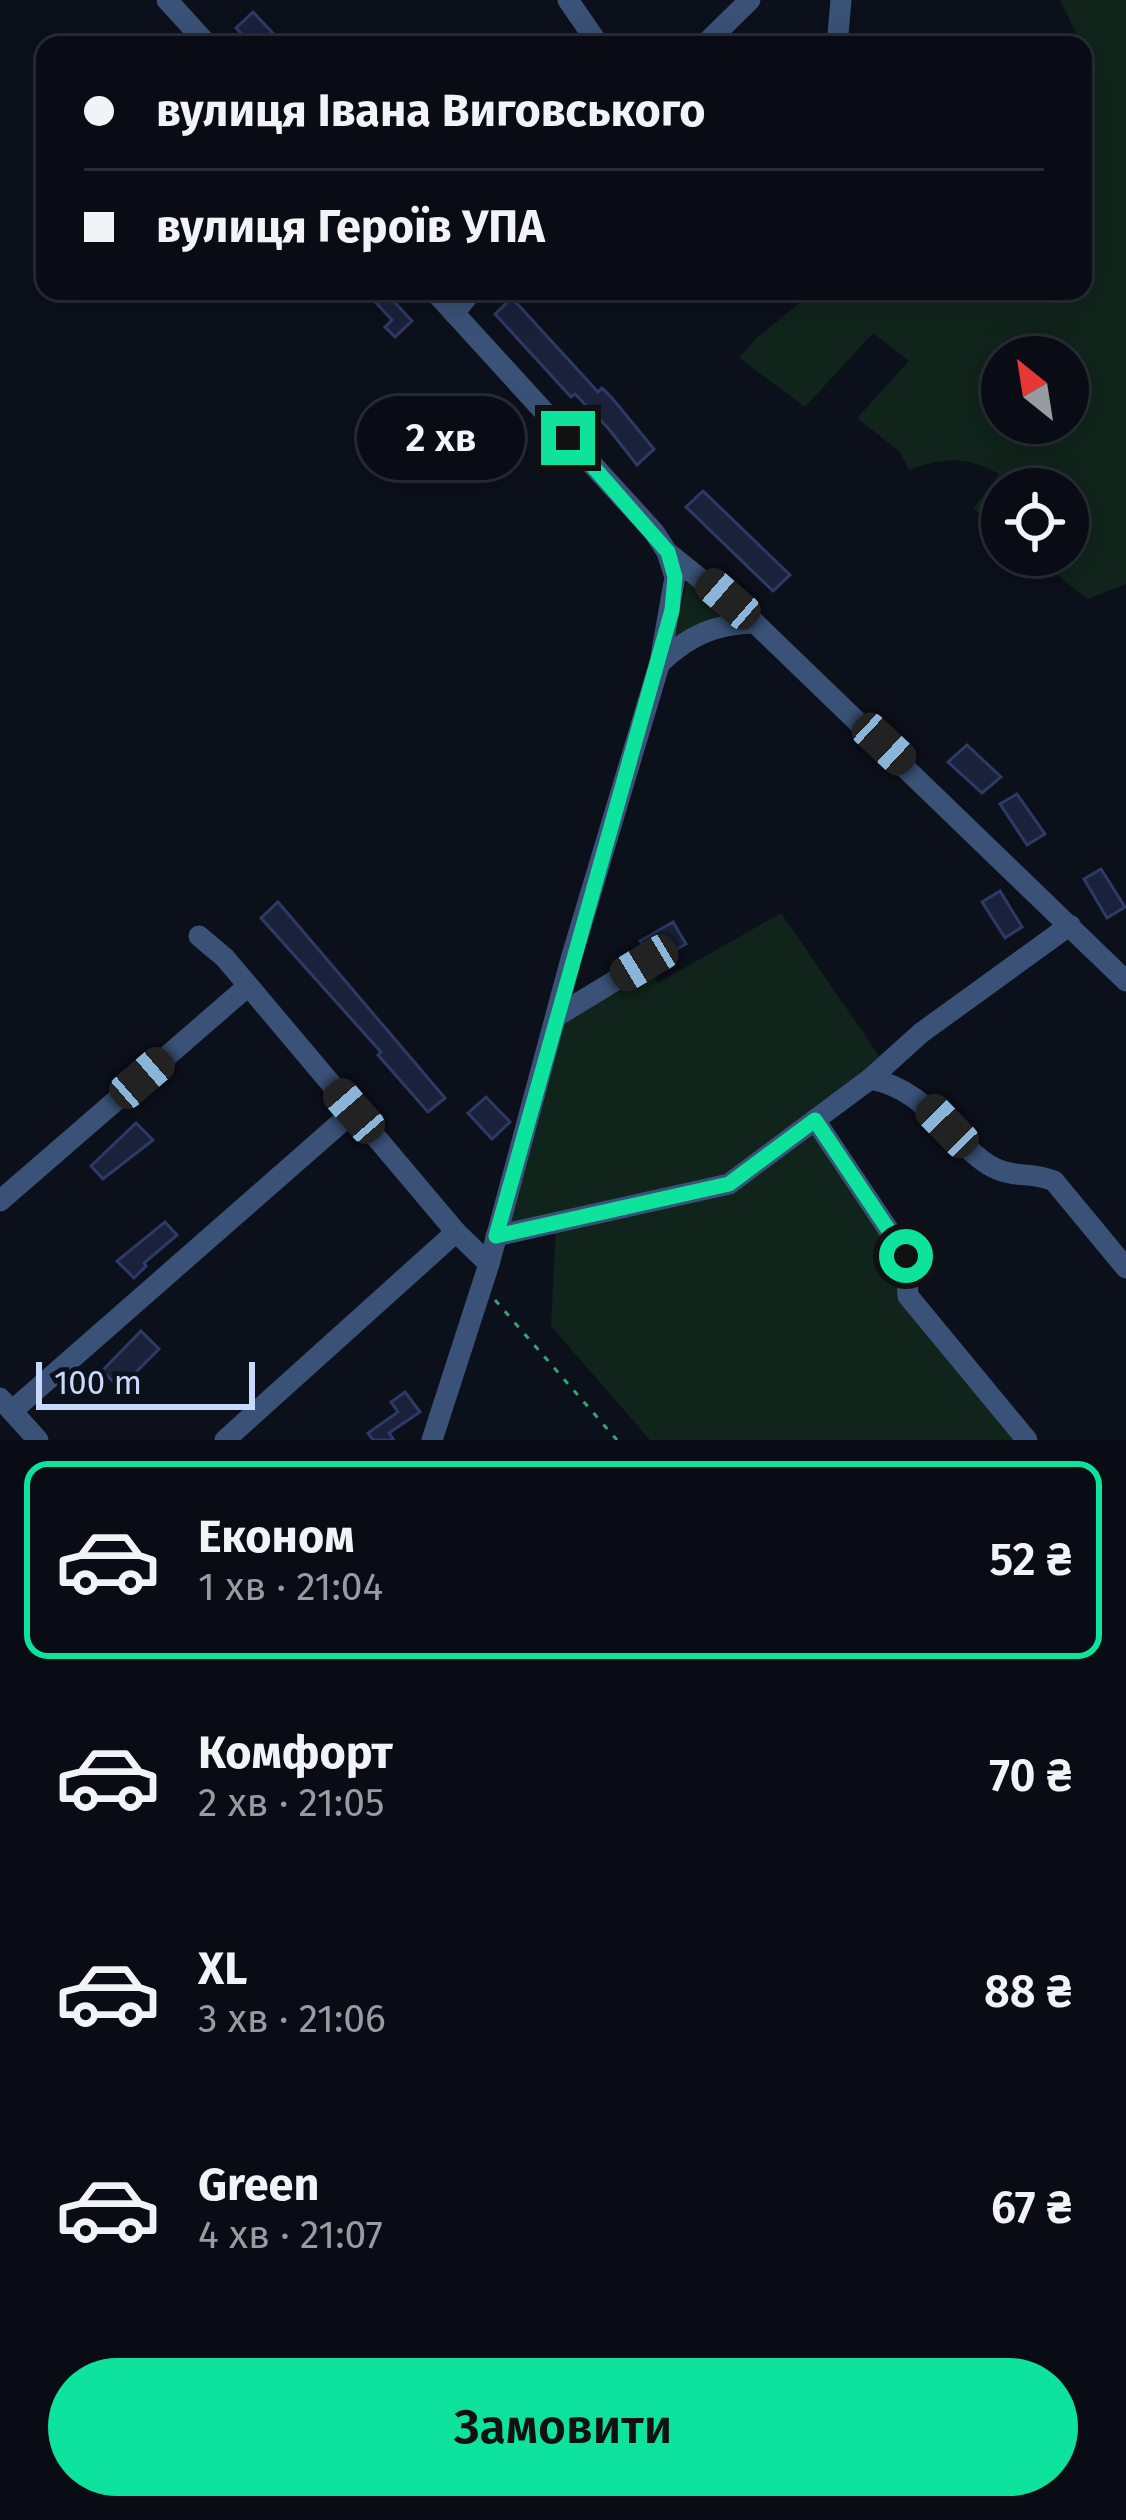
<!DOCTYPE html>
<html lang="uk">
<meta charset="utf-8">
<style>
body{margin:0;font-family:"Fira Sans",sans-serif;background:#171a22;color:#f1f3f6;height:100vh;display:flex;flex-direction:column;font-size:45px;white-space:nowrap}
*{box-sizing:border-box;margin:0}
p{font-size:39px;color:#999ba0}
.icon{flex:none;width:66px;height:66px;fill:none;stroke:currentColor;stroke-width:2;stroke-linecap:round;stroke-linejoin:round}
.map{position:relative;height:1440px;overflow:hidden}
.panel{display:flex;flex-direction:column;background:#090c14;flex:1}
.panel>*{flex:none}
.guide{position:absolute;left:36px;top:36px;width:1056px;height:264px;border-radius:24px;box-shadow:0 6px 30px #0003,0 0 0 3px #292c34;display:grid;align-content:center;height:264px;padding:0 48px;background:#090c14}
.needle{width:78px;rotate:330deg}
.tools{position:absolute;left:981px;top:336px;display:grid;gap:24px}
.tools a{display:grid;place-items:center;width:108px;height:108px;border-radius:50%;background:#090c14;box-shadow:0 6px 30px #0003,0 0 0 3px #292c34;font-size:60px}
.scale{position:absolute;left:36px;bottom:30px;width:219px;box-sizing:border-box;padding-left:12px;border:6px solid #c9d9fc;border-top:0;font-size:33px;line-height:42px;white-space:nowrap;color:#c9d9fc;-webkit-text-stroke:9px #0c101b;paint-order:stroke}
.end{position:absolute;width:54px;height:54px;margin:-27px;border:15px solid #0ee39d;background:#111;box-shadow:0 0 0 6px #111}
.from{border-radius:50%}
.bubble{position:absolute;height:84px;border-radius:42px;background:#090c14;box-shadow:0 6px 30px #0003,0 0 0 3px #292c34;font-size:39px;font-weight:600;line-height:84px;text-align:center}
.car{position:absolute;width:36px;height:72px;margin:-36px -18px;border-radius:15px;box-shadow:0 0 9px 3px #0007;background:linear-gradient(#222 24%,#8ab4d8 0 40%,#222 0 76%,#8ab4d8 0 86%,#222 0)}
.guide b{display:flex;align-items:center;gap:42px;height:114px;font-size:45px}
.guide b+b{border-top:3px solid #292c34}
.guide i{width:30px;height:30px;background:#f1f3f6}
ul{padding:21px 0 0;list-style:none}
li{display:flex;align-items:center;gap:36px;height:198px;margin:0 24px 18px;padding:0 24px;border:6px solid transparent;border-radius:24px}
li div{flex:1}
li b{display:block;font-size:45px}
li em{font-style:normal;font-weight:600}
li.current{border-color:#0ee39d}
li>.icon{width:108px;height:108px;stroke-width:1.5}
.action{display:flex;gap:24px;margin-top:auto;padding:24px 48px}
.action a{flex:1;height:138px;border-radius:72px;background:#0ee39d;color:#111;font-size:48px;font-weight:600;line-height:138px;text-align:center}
.map>svg:first-child{display:block}
.green{fill:#10241b;fill-rule:evenodd}
.building{fill:#19213b;stroke:#2d3a65;stroke-width:3}
.lines{fill:none;stroke-linecap:round;stroke-linejoin:round}
.path{stroke:#34a56e;stroke-width:3;stroke-dasharray:6 9;stroke-linecap:butt}
.minor{stroke:#3a5277;stroke-width:21}
.route{stroke:#0ee39d;stroke-width:15}
</style>
<div class="map">
<svg width="1126" height="1440" viewBox="0 0 1126 1440">
<rect width="100%" height="100%" fill="#0c101b"/>
<!-- green -->
<g class="green">
<path d="M 1060,0 L 1126,0 L 1126,584 L 1087,599 L 1034,555 L 1068,555 L 1068,489 L 1002,489 L 1002,531 L 973,509 L 999,474 C 965,456 945,457 909,470 L 900,452 L 857,418 L 909,361 L 873,333 L 805,407 L 739,358 L 756,338 L 815,291 L 1083,291 L 1085,53 ZM 1002,357 L 1068,357 L 1068,423 L 1002,423 Z"/>
<polygon points="687,582 745,619 672,646"/>
<polygon points="781,913 884,1063 736,1175 507,1226 563,1020 650,970 658,983"/>
<polygon points="814,1131 899,1250 897,1284 1023,1440 650,1440 551,1326 556,1225 715,1192"/>
</g>
<!-- building -->
<g class="building">
<polygon points="253,12 284,45 252,45 236,28"/>
<polygon points="365,291 384,291 412,321 395,337 385,327 392,320"/>
<polygon points="512,298 598,392 602,388 612,398 654,449 637,465 608,428 575,394 571,397 495,314"/>
<polygon points="703,491 790,575 773,591 686,507"/>
<polygon points="967,745 1001,777 982,793 948,762"/>
<polygon points="1017,794 1045,834 1027,845 1000,804"/>
<polygon points="1101,869 1125,907 1107,918 1084,879"/>
<polygon points="1000,891 1022,927 1005,938 982,902"/>
<polygon points="278,902 445,1098 428,1112 378,1055 381,1052 261,918"/>
<polygon points="673,922 686,944 658,960 640,941"/>
<polygon points="486,1097 510,1122 492,1139 468,1113"/>
<polygon points="136,1123 153,1140 103,1179 91,1166"/>
<polygon points="165,1222 177,1235 144,1263 146,1266 134,1278 117,1261"/>
<polygon points="141,1331 159,1349 120,1388 102,1371"/>
<polygon points="405,1392 420,1412 389,1433 394,1440 373,1440 368,1433 398,1412 391,1402"/>
</g>
<g class="lines">
<!-- path -->
<polyline class="path" points="495,1300 617,1440"/>
<!-- minor -->
<g class="minor">
<polyline points="167,0 208,45"/>
<polyline points="568,0 599,45"/>
<polyline points="704,45 750,0"/>
<polyline points="837,45 841,0"/>
<polyline points="434,291 654,532 667,552 755,623 1126,981"/>
<polyline points="454,313 472,291"/>
<path d="M 661,662 C 690,635 715,624 755,623"/>
<polyline points="199,936 225,958 456,1232 489,1264"/>
<polyline points="557,1016 644,963"/>
<path d="M 870,1079 C 924,1089 942,1131 983,1161 C 1010,1181 1027,1170 1054,1181 L 1126,1268"/>
<polyline points="815,1120 906,1256 908,1296 1027,1440"/>
<polyline points="0,1201 248,986"/>
<polyline points="496,1236 729,1184 870,1079 921,1033 1070,925"/>
<polyline points="0,1398 38,1440"/>
<polyline points="12,1411 354,1111"/>
<polyline points="225,1440 456,1232"/>
<polyline points="432,1440 489,1264 571,959 660,662 675,577 667,552"/>
</g>
</g>
<g class="lines">
<!-- route -->
<polyline class="route" points="568,438 668,552 675,577 672,610 496,1236 729,1184 815,1120 906,1256"/>
</g>
</svg>
<div class="tools">
<a><svg class="needle" viewBox="-14 -14 28 28"><path d="M0-13l5 13h-10z" fill="#e53935"/><path d="M0 13l5-13h-10z" fill="#999ba0"/></svg></a>
<a><svg class="icon" aria-label="locate" viewBox="0 0 24 24"><circle cx="12" cy="12" r="6"/><path d="M12 2v4M12 18v4M2 12h4M18 12h4"/></svg></a>
</div>
<div class="scale">100 m</div>
<i class="end from" style="left:906px;top:1256px"></i>
<i class="end" style="left:568px;top:438px"></i>
<div class="bubble" style="left:357px;top:396px;width:168px">2 хв</div>
<i class="car" style="left:728px;top:599px;rotate:311deg"></i>
<i class="car" style="left:884px;top:744px;rotate:133deg"></i>
<i class="car" style="left:644px;top:963px;rotate:239deg"></i>
<i class="car" style="left:142px;top:1078px;rotate:49deg"></i>
<i class="car" style="left:354px;top:1111px;rotate:319deg"></i>
<i class="car" style="left:947px;top:1126px;rotate:316deg"></i>
<div class="guide">
<b><i class="from"></i>вулиця Івана Виговського</b>
<b><i></i>вулиця Героїв УПА</b>
</div>
</div>
<section class="panel">
<ul>
<li class="current"><svg class="icon" aria-label="car" viewBox="0 0 24 24"><path d="M5 17H2v-5l4-1 3-4h7l3 4 3 1v5h-3M9 17h6M6 11h13"/><circle cx="7" cy="17" r="2"/><circle cx="17" cy="17" r="2"/></svg><div><b>Економ</b><p>1 хв · 21:04</p></div><em>52 ₴</em></li>
<li><svg class="icon" aria-label="car" viewBox="0 0 24 24"><path d="M5 17H2v-5l4-1 3-4h7l3 4 3 1v5h-3M9 17h6M6 11h13"/><circle cx="7" cy="17" r="2"/><circle cx="17" cy="17" r="2"/></svg><div><b>Комфорт</b><p>2 хв · 21:05</p></div><em>70 ₴</em></li>
<li><svg class="icon" aria-label="car" viewBox="0 0 24 24"><path d="M5 17H2v-5l4-1 3-4h7l3 4 3 1v5h-3M9 17h6M6 11h13"/><circle cx="7" cy="17" r="2"/><circle cx="17" cy="17" r="2"/></svg><div><b>XL</b><p>3 хв · 21:06</p></div><em>88 ₴</em></li>
<li><svg class="icon" aria-label="car" viewBox="0 0 24 24"><path d="M5 17H2v-5l4-1 3-4h7l3 4 3 1v5h-3M9 17h6M6 11h13"/><circle cx="7" cy="17" r="2"/><circle cx="17" cy="17" r="2"/></svg><div><b>Green</b><p>4 хв · 21:07</p></div><em>67 ₴</em></li>
</ul>
<div class="action"><a>Замовити</a></div>
</section>
